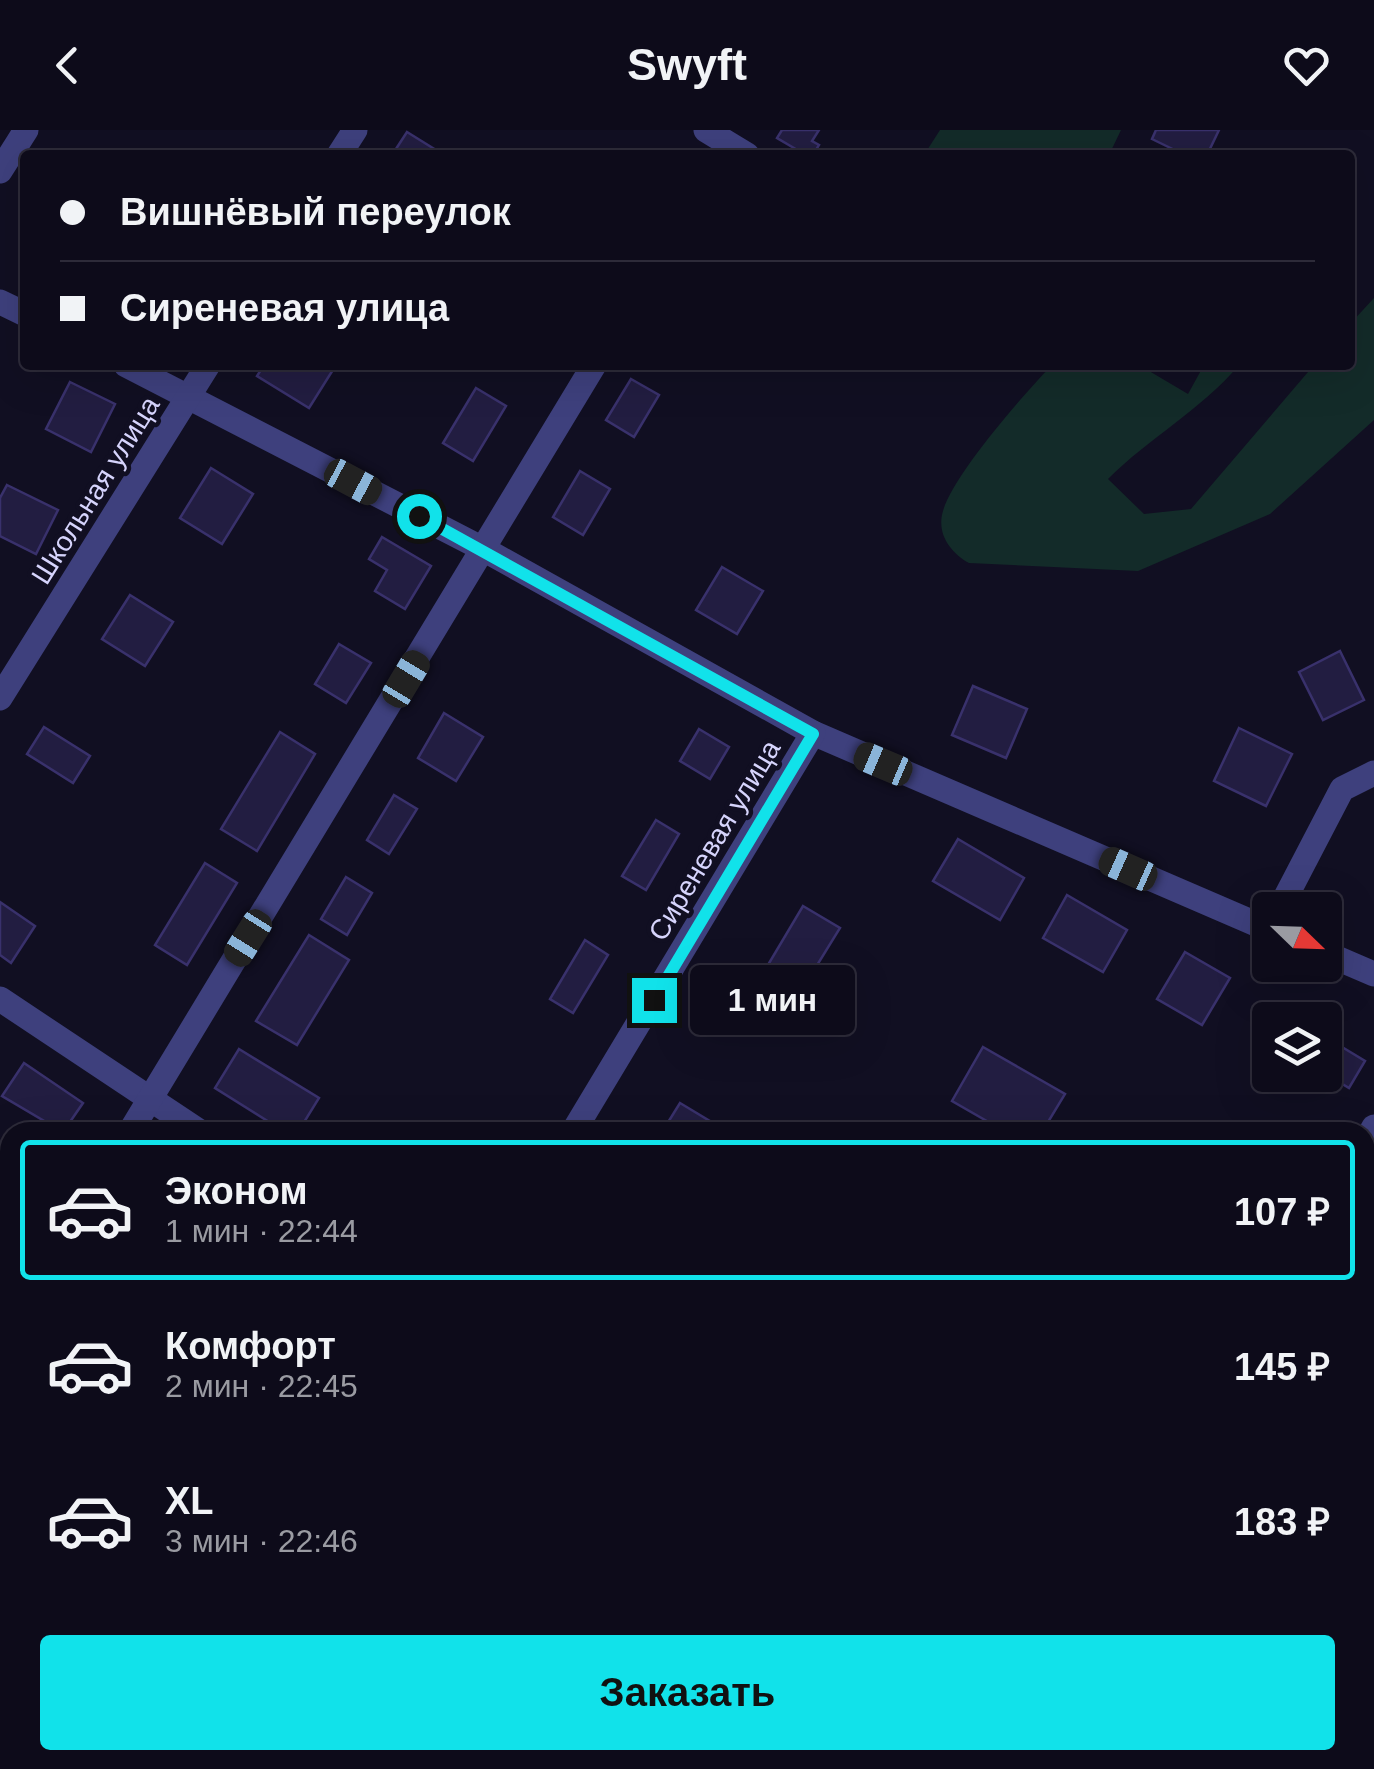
<!DOCTYPE html>
<html lang="ru">
<meta charset="utf-8">
<style>
body{margin:0;font-family:Arial,sans-serif;background:#1b1927;color:#f1f3f6;height:100vh;display:flex;flex-direction:column;font-size:38px;white-space:nowrap}
*{box-sizing:border-box;margin:0}
p{font-size:32px;color:#9a9ba2}
.icon{flex:none;width:55px;height:55px;fill:none;stroke:currentColor;stroke-width:2;stroke-linecap:round;stroke-linejoin:round}
.map{position:relative;flex:1;overflow:hidden}
.drawer{position:absolute;left:0px;top:992px;width:1375px;height:648px;display:flex;flex-direction:column;background:#0d0b1a;border-radius:30px 30px 0 0;box-shadow:0 10px 40px #0002,0 0 0 2px #2d2b39}
.drawer>*{flex:none}
.banner{position:absolute;left:20px;top:20px;width:1335px;height:220px;border-radius:10px;box-shadow:0 10px 40px #0002,0 0 0 2px #2d2b39;display:grid;align-content:center;height:220px;padding:0 40px;background:#0d0b1a}
.needle{width:65px;rotate:113deg}
.buttons{position:absolute;left:1252px;top:762px;display:grid;gap:20px}
.buttons a{display:grid;place-items:center;width:90px;height:90px;border-radius:10px;background:#0d0b1a;box-shadow:0 10px 40px #0002,0 0 0 2px #2d2b39;font-size:50px}
.end{position:absolute;width:45px;height:45px;margin:-22px;border:12px solid #11e2ea;background:#111;box-shadow:0 0 0 5px #111}
.from{border-radius:50%}
.bubble{position:absolute;height:70px;border-radius:10px;background:#0d0b1a;box-shadow:0 10px 40px #0002,0 0 0 2px #2d2b39;font-size:32px;font-weight:800;line-height:70px;text-align:center}
.car{position:absolute;width:30px;height:60px;margin:-30px -15px;border-radius:12px;box-shadow:0 0 8px 2px #0007;background:linear-gradient(#222 24%,#8ab4d8 0 40%,#222 0 76%,#8ab4d8 0 86%,#222 0)}
.banner b{display:flex;align-items:center;gap:35px;height:95px;font-size:38px}
.banner b+b{border-top:2px solid #2d2b39}
.banner i{width:25px;height:25px;background:#f1f3f6}
ul{padding:18px 0 0;list-style:none}
li{display:flex;align-items:center;gap:30px;height:140px;margin:0 20px 15px;padding:0 20px;border:5px solid transparent;border-radius:10px}
li div{flex:1}
li b{display:block;font-size:38px}
li em{font-style:normal;font-weight:800}
li.selected{border-color:#11e2ea}
li>.icon{width:90px;height:90px;stroke-width:1.5}
.action{display:flex;gap:20px;margin-top:auto;padding:20px 40px}
.action a{flex:1;height:115px;border-radius:10px;background:#11e2ea;color:#111;font-size:40px;font-weight:800;line-height:115px;text-align:center}
header{display:flex;justify-content:space-between;align-items:center;height:130px;padding:0 40px;background:#0d0b1a;font-size:45px;font-weight:800}
.map>svg:first-child{display:block}
.green{fill:#132b29}
.building{fill:#221d41;stroke:#39316c;stroke-width:2.5}
.lines{fill:none;stroke-linecap:round;stroke-linejoin:round}
.minor{stroke:#3e407d;stroke-width:25}
.route{stroke:#11e2ea;stroke-width:12}
.labels{text-anchor:middle;stroke-width:9;stroke-linejoin:round;paint-order:stroke}
.street-label{font-size:28px;fill:#d6d4fc;stroke:#110f22}
</style>
<header><svg class="icon" aria-label="back" viewBox="0 0 24 24"><path d="M15 5l-7 7 7 7"/></svg>Swyft<svg class="icon" aria-label="heart" viewBox="0 0 24 24"><path d="M12 20l-8-8c-3-5 5-10 8-4 3-6 11-1 8 4z"/></svg></header>
<div class="map">
<svg width="1374" height="1639" viewBox="0 0 1374 1639">
<rect width="100%" height="100%" fill="#110f22"/>
<!-- green -->
<g class="green">
<polygon points="940,0 1121,0 1109,25 924,25"/>
<path d="M 1374,168 L 1374,290 L 1270,384 L 1138,441 L 969,433 C 951,423 936,404 943,381 C 953,345 1024,264 1052,235 L 1139,235 L 1188,264 L 1204,235 L 1239,235 C 1201,280 1149,308 1108,349 L 1144,384 L 1191,379 L 1314,235 L 1350,235 L 1350,194 Z"/>
</g>
<!-- building -->
<g class="building">
<polygon points="782,0 819,0 812,11 819,15 813,25 806,25 777,8"/>
<polygon points="1156,0 1219,0 1207,25 1185,25 1152,9"/>
<polygon points="407,2 444,25 392,25"/>
<polygon points="264,235 336,235 309,278 257,246"/>
<polygon points="631,249 659,265 634,307 606,290"/>
<polygon points="70,252 115,274 91,322 46,299"/>
<polygon points="476,258 506,276 473,331 443,313"/>
<polygon points="211,338 253,364 222,414 180,388"/>
<polygon points="580,341 610,359 583,405 553,387"/>
<polygon points="7,355 58,380 36,424 0,406 0,368"/>
<polygon points="382,407 431,436 405,479 375,461 387,440 369,429"/>
<polygon points="722,437 763,461 737,504 696,480"/>
<polygon points="130,465 173,492 145,536 102,509"/>
<polygon points="339,514 371,533 346,573 315,554"/>
<polygon points="1340,521 1364,570 1323,590 1299,542"/>
<polygon points="973,556 1027,579 1006,628 952,605"/>
<polygon points="444,583 483,607 456,651 418,628"/>
<polygon points="44,597 90,626 73,653 27,624"/>
<polygon points="1239,598 1292,624 1266,676 1214,651"/>
<polygon points="699,599 729,617 710,649 680,631"/>
<polygon points="280,602 315,624 257,721 221,699"/>
<polygon points="394,665 417,679 389,724 367,710"/>
<polygon points="656,690 679,704 646,760 622,746"/>
<polygon points="958,709 1024,748 1000,790 933,751"/>
<polygon points="205,733 237,753 187,835 155,815"/>
<polygon points="346,747 372,763 347,805 321,789"/>
<polygon points="1067,765 1127,800 1103,842 1043,808"/>
<polygon points="0,772 35,796 11,833 0,825"/>
<polygon points="803,776 840,798 795,871 759,850"/>
<polygon points="309,805 349,830 297,915 256,891"/>
<polygon points="585,810 608,825 573,883 550,869"/>
<polygon points="1185,822 1230,848 1202,895 1157,869"/>
<polygon points="983,917 1065,964 1042,1002 1006,1002 952,971"/>
<polygon points="1342,917 1365,931 1349,958 1326,944"/>
<polygon points="239,919 319,968 298,1002 285,1002 215,958"/>
<polygon points="24,933 83,973 63,1002 2,966"/>
<polygon points="680,973 718,996 714,1002 662,1002"/>
<polygon points="1374,1048 1374,1099 1365,1094 1365,1063"/>
<polygon points="0,1330 10,1336 10,1373 0,1367"/>
<polygon points="387,1630 429,1630 423,1639 400,1639"/>
<polygon points="1053,1630 1102,1630 1115,1638 1048,1639"/>
<polygon points="1289,1630 1352,1630 1365,1639 1284,1639"/>
</g>
<g class="lines">
<!-- minor -->
<g class="minor">
<polyline points="706,0 747,25"/>
<polyline points="339,25 355,0"/>
<polyline points="0,41 26,0"/>
<polyline points="0,172 25,184"/>
<polyline points="126,235 485,420 813,603 1270,800"/>
<polyline points="0,568 208,235"/>
<polyline points="1279,780 1342,659 1374,643"/>
<polyline points="1325,823 1374,844"/>
<polyline points="0,869 200,1002"/>
<polyline points="130,1002 594,235"/>
<polyline points="573,1002 813,603"/>
<polyline points="1365,1013 1374,997"/>
<polyline points="0,1231 10,1213"/>
<polyline points="0,1429 10,1435"/>
<polyline points="317,1630 331,1639"/>
<polyline points="1189,1630 1203,1639"/>
<polyline points="184,1639 189,1630"/>
<polyline points="1005,1639 1010,1630"/>
</g>
</g>
<g class="lines">
<!-- route -->
<polyline class="route" points="419,386 813,604 654,870"/>
</g>
<g class="labels">
<!-- street labels -->
<g class="street-label">
<text transform="translate(95 360) rotate(-58)" y="10">Школьная улица</text>
<text transform="translate(714 710) rotate(-59)" y="10">Сиреневая улица</text>
</g>
</g>
</svg>
<div class="buttons">
<a><svg class="needle" viewBox="-14 -14 28 28"><path d="M0-13l5 13h-10z" fill="#e53935"/><path d="M0 13l5-13h-10z" fill="#9a9ba2"/></svg></a>
<a><svg class="icon" aria-label="layers" viewBox="0 0 24 24"><path d="M12 4l9 5-9 5-9-5zM3 14l9 5 9-5"/></svg></a>
</div>
<i class="end from" style="left:419px;top:386px"></i>
<i class="end" style="left:654px;top:870px"></i>
<div class="bubble" style="left:690px;top:835px;width:165px">1 мин</div>
<i class="car" style="left:353px;top:352px;rotate:118deg"></i>
<i class="car" style="left:406px;top:549px;rotate:31deg"></i>
<i class="car" style="left:883px;top:634px;rotate:293deg"></i>
<i class="car" style="left:1128px;top:739px;rotate:294deg"></i>
<i class="car" style="left:248px;top:808px;rotate:212deg"></i>
<div class="banner">
<b><i class="from"></i>Вишнёвый переулок</b>
<b><i></i>Сиреневая улица</b>
</div>
<section class="drawer">
<ul>
<li class="selected"><svg class="icon" aria-label="car" viewBox="0 0 24 24"><path d="M5 17H2v-5l4-1 3-4h7l3 4 3 1v5h-3M9 17h6M6 11h13"/><circle cx="7" cy="17" r="2"/><circle cx="17" cy="17" r="2"/></svg><div><b>Эконом</b><p>1 мин · 22:44</p></div><em>107 ₽</em></li>
<li><svg class="icon" aria-label="car" viewBox="0 0 24 24"><path d="M5 17H2v-5l4-1 3-4h7l3 4 3 1v5h-3M9 17h6M6 11h13"/><circle cx="7" cy="17" r="2"/><circle cx="17" cy="17" r="2"/></svg><div><b>Комфорт</b><p>2 мин · 22:45</p></div><em>145 ₽</em></li>
<li><svg class="icon" aria-label="car" viewBox="0 0 24 24"><path d="M5 17H2v-5l4-1 3-4h7l3 4 3 1v5h-3M9 17h6M6 11h13"/><circle cx="7" cy="17" r="2"/><circle cx="17" cy="17" r="2"/></svg><div><b>XL</b><p>3 мин · 22:46</p></div><em>183 ₽</em></li>
</ul>
<div class="action"><a>Заказать</a></div>
</section>
</div>
